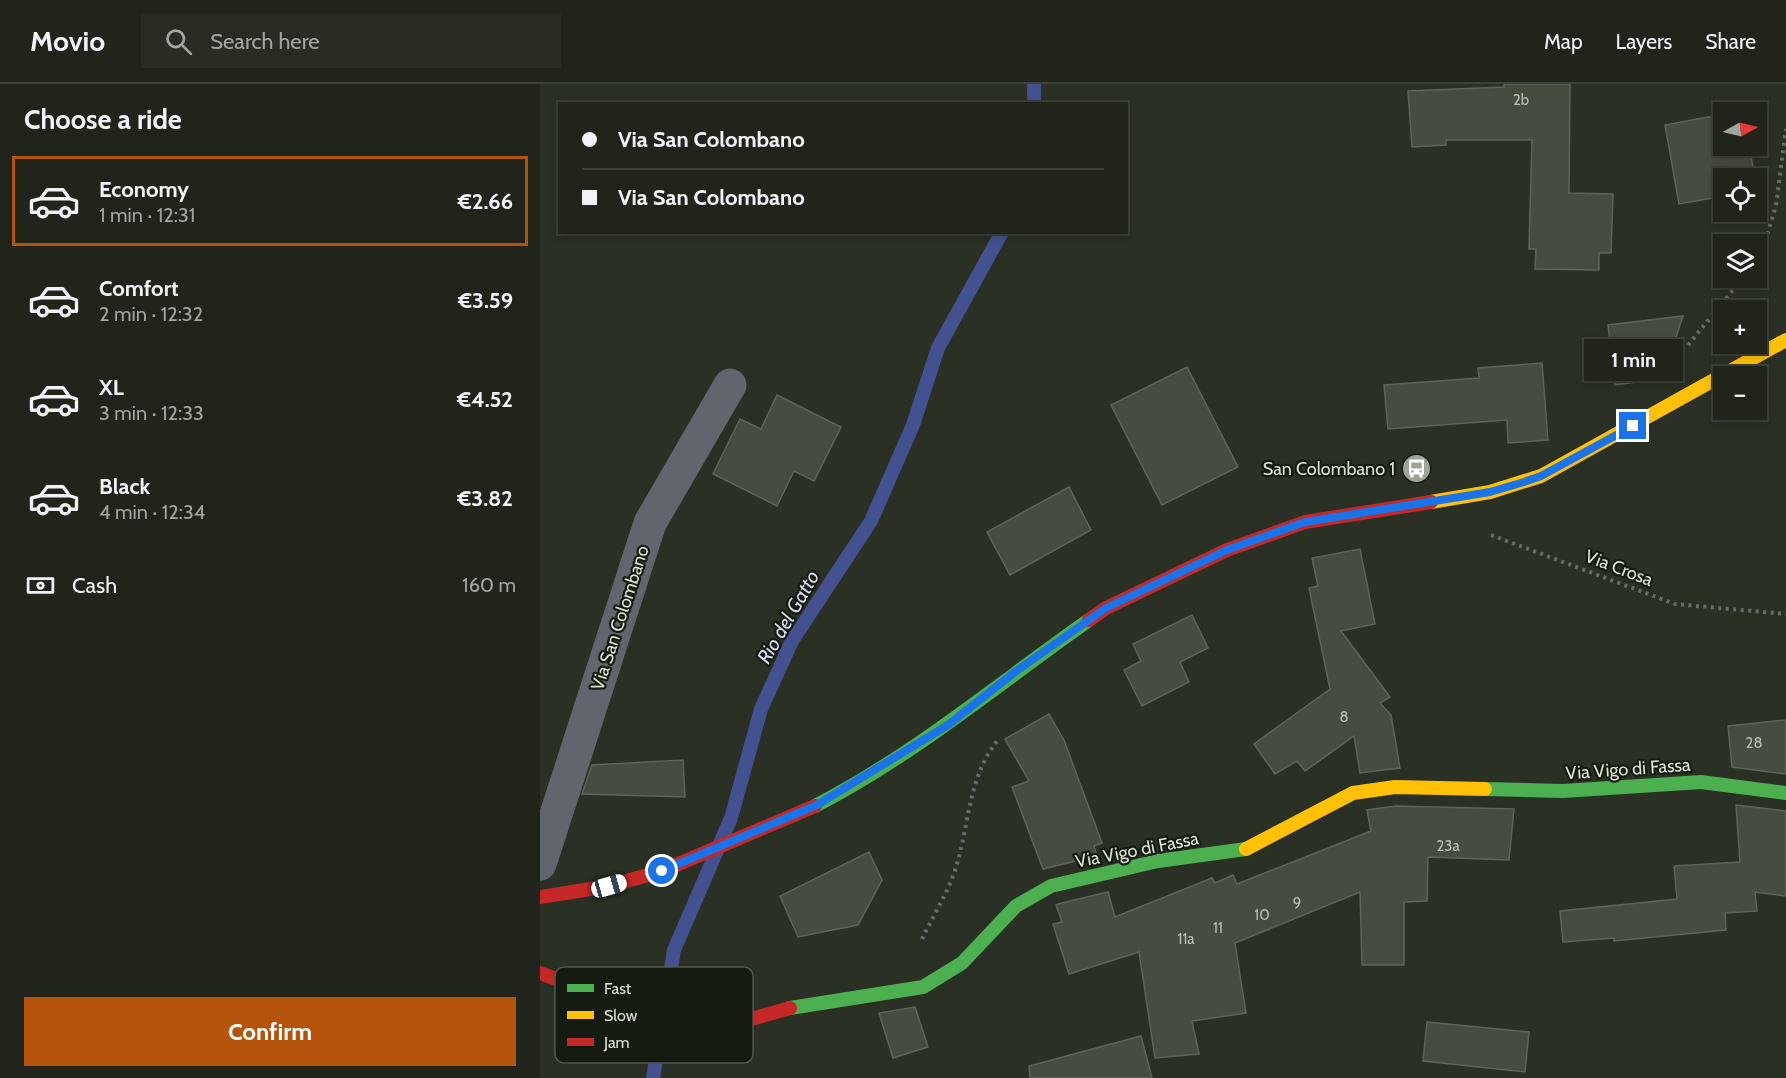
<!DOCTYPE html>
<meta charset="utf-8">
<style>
body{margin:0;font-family:Cabin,sans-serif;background:#282c23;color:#f1f3f6;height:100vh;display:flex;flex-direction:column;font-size:22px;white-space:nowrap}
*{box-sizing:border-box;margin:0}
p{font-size:20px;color:#a2a4a2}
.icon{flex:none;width:33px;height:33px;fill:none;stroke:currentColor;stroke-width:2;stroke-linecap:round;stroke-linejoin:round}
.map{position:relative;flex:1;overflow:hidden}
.panel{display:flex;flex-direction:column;background:#20241a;width:540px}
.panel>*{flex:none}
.top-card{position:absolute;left:18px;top:18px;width:570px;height:132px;border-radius:0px;box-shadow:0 3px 9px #0003,0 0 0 2px #3d4139;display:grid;align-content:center;height:132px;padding:0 24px;background:#20241a}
.needle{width:39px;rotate:82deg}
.tools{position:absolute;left:1173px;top:18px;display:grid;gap:12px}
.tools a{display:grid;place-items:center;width:54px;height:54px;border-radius:0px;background:#20241a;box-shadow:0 3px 9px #0003,0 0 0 2px #3d4139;font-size:30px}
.end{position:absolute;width:27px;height:27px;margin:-14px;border:8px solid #1a73e8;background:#fff;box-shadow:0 0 0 3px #fff}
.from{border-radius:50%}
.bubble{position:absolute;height:42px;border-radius:0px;background:#20241a;box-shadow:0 3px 9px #0003,0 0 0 2px #3d4139;font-size:20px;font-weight:700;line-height:42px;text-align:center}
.car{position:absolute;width:18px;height:36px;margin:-18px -9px;border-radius:8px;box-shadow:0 0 4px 2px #0007;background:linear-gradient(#fff 24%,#345 0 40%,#fff 0 76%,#345 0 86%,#fff 0)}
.top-card b{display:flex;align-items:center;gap:21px;height:57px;font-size:22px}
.top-card b+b{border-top:2px solid #3d4139}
.top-card i{width:15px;height:15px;background:#f1f3f6}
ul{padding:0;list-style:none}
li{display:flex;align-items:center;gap:18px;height:90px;margin:0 12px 9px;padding:0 12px;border:3px solid transparent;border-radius:0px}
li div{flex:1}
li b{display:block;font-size:22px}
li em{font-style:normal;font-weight:700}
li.selected{border-color:#b45309}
li>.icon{width:54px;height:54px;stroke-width:1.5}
h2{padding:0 24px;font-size:27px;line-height:72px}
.pay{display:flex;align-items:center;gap:15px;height:66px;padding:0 24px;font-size:22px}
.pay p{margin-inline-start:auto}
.primary-button{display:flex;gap:12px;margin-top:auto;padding:12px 24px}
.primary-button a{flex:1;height:69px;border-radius:0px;background:#b45309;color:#fff;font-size:24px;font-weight:700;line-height:69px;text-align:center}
header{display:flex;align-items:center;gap:36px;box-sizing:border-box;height:84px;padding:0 30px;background:#20241a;border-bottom:2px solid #3d4139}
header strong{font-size:28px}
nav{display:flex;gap:33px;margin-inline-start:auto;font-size:21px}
.search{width:420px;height:54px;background:#282c23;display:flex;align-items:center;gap:15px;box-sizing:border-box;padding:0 21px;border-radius:0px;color:#a2a4a2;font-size:22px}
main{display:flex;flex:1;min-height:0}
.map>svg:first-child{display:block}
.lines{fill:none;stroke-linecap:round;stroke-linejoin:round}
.stream{stroke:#435191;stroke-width:14}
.building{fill:#474c41;stroke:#5f6459;stroke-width:1.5}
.path{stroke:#676b6c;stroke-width:4;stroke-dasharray:3 4.5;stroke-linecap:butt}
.street{stroke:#61656d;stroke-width:33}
.fast{stroke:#4caf50;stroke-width:14}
.slow{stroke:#ffc107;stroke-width:14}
.jam{stroke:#c62828;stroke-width:14}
.route{stroke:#1a73e8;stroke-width:8}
.labels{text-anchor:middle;stroke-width:4.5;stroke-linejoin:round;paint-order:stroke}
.number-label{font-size:15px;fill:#b8beb0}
.poi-label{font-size:18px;fill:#dde4d5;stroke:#161b11;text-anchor:end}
.street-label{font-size:18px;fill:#dde4d5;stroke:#161b11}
.water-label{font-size:20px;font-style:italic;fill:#d5dbf0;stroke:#161b11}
.key{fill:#161b11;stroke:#52574c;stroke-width:1.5}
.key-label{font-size:16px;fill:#dde4d5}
</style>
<header>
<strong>Movio</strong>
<div class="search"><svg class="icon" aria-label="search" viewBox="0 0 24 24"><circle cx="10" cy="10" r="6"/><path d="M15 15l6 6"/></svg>Search here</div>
<nav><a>Map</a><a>Layers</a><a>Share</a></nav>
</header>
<main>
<section class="panel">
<h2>Choose a ride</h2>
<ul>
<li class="selected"><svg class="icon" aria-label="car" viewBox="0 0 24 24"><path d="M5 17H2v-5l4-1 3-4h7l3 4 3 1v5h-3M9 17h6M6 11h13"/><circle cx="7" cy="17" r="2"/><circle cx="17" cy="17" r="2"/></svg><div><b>Economy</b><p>1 min · 12:31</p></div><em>€2.66</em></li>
<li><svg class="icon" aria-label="car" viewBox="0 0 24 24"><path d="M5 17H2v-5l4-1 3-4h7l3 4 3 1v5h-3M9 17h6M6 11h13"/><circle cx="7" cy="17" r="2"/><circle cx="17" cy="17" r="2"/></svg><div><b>Comfort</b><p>2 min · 12:32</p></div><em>€3.59</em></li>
<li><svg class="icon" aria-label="car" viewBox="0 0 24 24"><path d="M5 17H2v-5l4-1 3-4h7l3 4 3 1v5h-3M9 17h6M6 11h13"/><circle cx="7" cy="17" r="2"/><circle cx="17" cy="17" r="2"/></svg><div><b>XL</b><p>3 min · 12:33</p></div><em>€4.52</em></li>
<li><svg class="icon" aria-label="car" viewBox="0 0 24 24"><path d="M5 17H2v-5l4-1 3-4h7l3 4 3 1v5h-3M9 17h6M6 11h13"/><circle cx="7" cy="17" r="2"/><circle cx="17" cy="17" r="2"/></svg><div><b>Black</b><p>4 min · 12:34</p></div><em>€3.82</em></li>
</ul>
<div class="pay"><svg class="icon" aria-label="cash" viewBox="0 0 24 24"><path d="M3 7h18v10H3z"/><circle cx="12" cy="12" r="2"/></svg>Cash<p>160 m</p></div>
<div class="primary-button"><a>Confirm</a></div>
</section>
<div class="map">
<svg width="1246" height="994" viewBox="0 0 1246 994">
<rect width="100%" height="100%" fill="#2a3023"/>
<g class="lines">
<!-- stream -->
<g class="stream">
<polyline points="494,20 494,0"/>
<polyline points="113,994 134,866 191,734 221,625 252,557 331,437 373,341 398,264 462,148"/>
</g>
</g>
<!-- building -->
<g class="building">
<polygon points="964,0 1030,0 1029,109 1073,110 1071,169 1059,169 1059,186 995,185 996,165 989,165 992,56 906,56 906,61 872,63 868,7 964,3"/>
<polygon points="1184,30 1184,62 1209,62 1215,94 1184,94 1184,112 1139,120 1125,41"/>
<polygon points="1143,232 1129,274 1104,297 1075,301 1068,241"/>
<polygon points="1002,279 1008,356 968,359 967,336 848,345 844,301 939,294 938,284"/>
<polygon points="647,283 698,383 622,421 571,321"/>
<polygon points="237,311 301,343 274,397 254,387 237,422 173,390 200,335 221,345"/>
<polygon points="529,403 551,446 470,491 447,448"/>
<polygon points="820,465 835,540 801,547 850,613 840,619 851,631 860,684 820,689 814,652 765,687 757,677 735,690 714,660 790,605 769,504 778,502 772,474"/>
<polygon points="652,531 668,564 640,578 649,598 602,622 584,586 601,577 593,560"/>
<polygon points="509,630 524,656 562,759 554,762 557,772 503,785 472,703 489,697 465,655"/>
<polygon points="1246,636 1246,690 1192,683 1188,642"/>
<polygon points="143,676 145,713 42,710 52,681"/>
<polygon points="1196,721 1246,727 1246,812 1215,808 1217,827 1185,829 1186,846 1074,857 1074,854 1023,858 1020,827 1137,815 1134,782 1200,778"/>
<polygon points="856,722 974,725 969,776 888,773 887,817 864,818 864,881 822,881 820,808 695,859 706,929 652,937 659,970 615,974 599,868 529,890 513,840 522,838 516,821 518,820 568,808 575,833 672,794 675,799 693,791 697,800 831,747 827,726"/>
<polygon points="329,768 342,796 318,841 258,853 240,812"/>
<polygon points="375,923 388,963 353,974 339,929"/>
<polygon points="887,938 989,948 985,988 883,977"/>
<polygon points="601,952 612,994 490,994 489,982"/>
</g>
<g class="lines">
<!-- path -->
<g class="path">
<polyline points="1216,177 1221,172 1236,121 1246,45"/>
<polyline points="1148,261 1203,194"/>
<polyline points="951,451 1135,520 1246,530"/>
<path d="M 382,855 C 392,834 405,813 413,792 C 430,746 426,695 458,656"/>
</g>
<!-- street -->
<polyline class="street" points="0,780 110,439 190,301"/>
<!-- fast -->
<g class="fast">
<polyline points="945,705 1023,707 1161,698 1246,709"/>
<path d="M 275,722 C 374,671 459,599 549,536"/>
<polyline points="250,924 383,903 422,879 476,822 511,802 618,777 706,765"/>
</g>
<!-- slow -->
<g class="slow">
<polyline points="891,418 950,408 1001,392 1246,256"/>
<polyline points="706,765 813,709 855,703 945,705"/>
</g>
<!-- jam -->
<g class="jam">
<polyline points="549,536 566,524 687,466 765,438 891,418"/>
<polyline points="0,813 69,802 122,787 275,722"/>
<polyline points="0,889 70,915 128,954 190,941 250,924"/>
</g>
</g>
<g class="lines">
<!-- route -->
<polyline class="route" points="122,787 277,721 408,641 475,588 566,524 687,466 765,438 950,408 984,398 1001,392 1093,342"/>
</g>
<!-- icons -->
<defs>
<symbol id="bus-disc" viewBox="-11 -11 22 22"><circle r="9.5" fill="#9ea597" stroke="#161b11"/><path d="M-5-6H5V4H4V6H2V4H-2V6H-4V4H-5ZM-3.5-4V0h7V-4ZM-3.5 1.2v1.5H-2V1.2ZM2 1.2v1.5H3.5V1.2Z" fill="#fff"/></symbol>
</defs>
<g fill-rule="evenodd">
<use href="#bus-disc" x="860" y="368" width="33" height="33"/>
</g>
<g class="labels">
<!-- number labels -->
<g class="number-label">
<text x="981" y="21">2b</text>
<text x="804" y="638">8</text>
<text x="1214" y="664">28</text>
<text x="908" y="767">23a</text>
<text x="757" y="824">9</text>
<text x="722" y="836">10</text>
<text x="678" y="849">11</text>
<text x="646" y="860">11a</text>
</g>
<!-- poi labels -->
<g class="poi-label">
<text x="855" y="391">San Colombano 1</text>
</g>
<!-- street labels -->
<g class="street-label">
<text transform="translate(1079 484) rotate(21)" y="6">Via Crosa</text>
<text transform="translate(80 534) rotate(-72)" y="6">Via San Colombano</text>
<text transform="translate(1088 685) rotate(-4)" y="6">Via Vigo di Fassa</text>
<text transform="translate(597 766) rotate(-11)" y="6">Via Vigo di Fassa</text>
</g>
<!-- water labels -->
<g class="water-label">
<text transform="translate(248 533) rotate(-60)" y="7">Rio del Gatto</text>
</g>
</g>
<!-- legend -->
<rect x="15" y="883" width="198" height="96" rx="9" class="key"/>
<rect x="27" y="900" width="27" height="8" fill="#4caf50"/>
<rect x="27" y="927" width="27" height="8" fill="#ffc107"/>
<rect x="27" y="954" width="27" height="8" fill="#c62828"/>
<g class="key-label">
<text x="64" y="910">Fast</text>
<text x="64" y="937">Slow</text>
<text x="64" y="964">Jam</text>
</g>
</svg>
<div class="tools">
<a><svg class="needle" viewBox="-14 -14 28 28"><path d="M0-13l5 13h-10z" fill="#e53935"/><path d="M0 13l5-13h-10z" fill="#a2a4a2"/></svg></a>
<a><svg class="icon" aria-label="locate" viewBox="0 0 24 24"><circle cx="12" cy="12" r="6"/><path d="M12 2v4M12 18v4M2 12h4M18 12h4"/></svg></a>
<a><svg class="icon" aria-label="layers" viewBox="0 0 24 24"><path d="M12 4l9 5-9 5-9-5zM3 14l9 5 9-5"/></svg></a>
<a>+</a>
<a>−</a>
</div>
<i class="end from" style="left:122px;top:787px"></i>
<i class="end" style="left:1093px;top:342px"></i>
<div class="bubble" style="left:1044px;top:255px;width:99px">1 min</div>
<i class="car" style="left:69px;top:802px;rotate:74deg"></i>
<div class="top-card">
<b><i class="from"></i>Via San Colombano</b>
<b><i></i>Via San Colombano</b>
</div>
</div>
</main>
